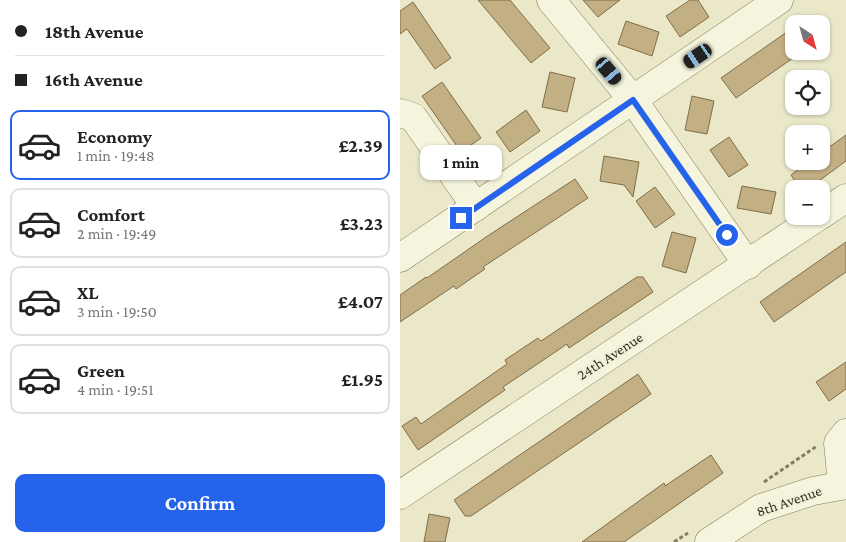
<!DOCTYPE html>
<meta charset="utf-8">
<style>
body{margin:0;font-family:"Crimson Pro",serif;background:#f6f6f6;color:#222;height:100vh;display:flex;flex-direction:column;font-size:19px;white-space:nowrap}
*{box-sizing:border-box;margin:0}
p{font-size:16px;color:#767676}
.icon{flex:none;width:28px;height:28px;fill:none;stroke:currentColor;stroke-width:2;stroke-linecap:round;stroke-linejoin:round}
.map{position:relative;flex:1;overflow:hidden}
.details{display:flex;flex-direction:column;background:#fff;width:400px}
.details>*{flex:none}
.guide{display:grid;align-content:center;height:110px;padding:0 15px;background:#fff}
.needle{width:32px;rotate:144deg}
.controls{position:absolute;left:385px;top:15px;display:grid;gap:10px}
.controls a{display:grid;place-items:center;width:45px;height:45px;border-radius:10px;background:#fff;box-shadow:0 1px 4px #0004;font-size:25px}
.end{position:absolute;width:22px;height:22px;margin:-11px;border:6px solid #2563eb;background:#fff;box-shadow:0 0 0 2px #fff}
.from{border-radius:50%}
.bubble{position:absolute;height:35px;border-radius:10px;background:#fff;box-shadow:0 1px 4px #0004;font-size:16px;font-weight:700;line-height:35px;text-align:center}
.car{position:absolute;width:15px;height:30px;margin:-15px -8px;border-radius:6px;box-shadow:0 0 4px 1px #0007;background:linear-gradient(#222 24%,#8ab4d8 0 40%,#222 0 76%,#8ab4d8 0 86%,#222 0)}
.guide b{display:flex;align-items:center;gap:18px;height:48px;font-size:19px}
.guide b+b{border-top:1px solid #e0e0e0}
.guide i{width:12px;height:12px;background:#222}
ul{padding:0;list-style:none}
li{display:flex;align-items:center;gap:15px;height:70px;margin:0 10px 8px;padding:0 5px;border:2px solid #e0e0e0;border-radius:10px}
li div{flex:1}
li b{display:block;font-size:19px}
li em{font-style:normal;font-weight:700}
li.active{border-color:#2563eb}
li>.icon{width:45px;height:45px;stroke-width:1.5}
.primary-button{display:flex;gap:10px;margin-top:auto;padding:10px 15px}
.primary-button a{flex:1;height:58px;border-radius:10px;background:#2563eb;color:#fff;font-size:20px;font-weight:700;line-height:58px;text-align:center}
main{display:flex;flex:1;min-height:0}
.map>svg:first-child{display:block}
.building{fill:#c3af84;stroke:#806d48}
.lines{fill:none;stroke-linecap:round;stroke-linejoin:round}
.minor-casing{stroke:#847d60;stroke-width:29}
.path{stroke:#847d60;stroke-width:3;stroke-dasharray:4 2.5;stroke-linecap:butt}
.minor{stroke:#f5f4dc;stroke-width:28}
.route{stroke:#2563eb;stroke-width:6}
.labels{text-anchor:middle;stroke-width:4.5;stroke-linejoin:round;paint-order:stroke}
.street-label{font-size:15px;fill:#363122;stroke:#f2f1d8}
</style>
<main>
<section class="details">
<div class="guide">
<b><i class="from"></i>18th Avenue</b>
<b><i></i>16th Avenue</b>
</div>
<ul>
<li class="active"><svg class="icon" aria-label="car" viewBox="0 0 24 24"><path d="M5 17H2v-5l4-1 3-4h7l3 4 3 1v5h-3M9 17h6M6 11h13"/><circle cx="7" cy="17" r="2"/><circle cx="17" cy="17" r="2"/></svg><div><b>Economy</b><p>1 min · 19:48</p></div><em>£2.39</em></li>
<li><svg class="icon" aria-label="car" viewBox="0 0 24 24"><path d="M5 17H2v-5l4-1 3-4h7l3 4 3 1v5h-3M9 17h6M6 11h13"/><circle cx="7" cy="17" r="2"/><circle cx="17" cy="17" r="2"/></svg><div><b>Comfort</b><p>2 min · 19:49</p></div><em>£3.23</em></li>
<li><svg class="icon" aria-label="car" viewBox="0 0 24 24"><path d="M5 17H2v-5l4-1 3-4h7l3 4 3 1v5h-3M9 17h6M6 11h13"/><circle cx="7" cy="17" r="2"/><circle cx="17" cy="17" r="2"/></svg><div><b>XL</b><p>3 min · 19:50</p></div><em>£4.07</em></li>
<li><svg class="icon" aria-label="car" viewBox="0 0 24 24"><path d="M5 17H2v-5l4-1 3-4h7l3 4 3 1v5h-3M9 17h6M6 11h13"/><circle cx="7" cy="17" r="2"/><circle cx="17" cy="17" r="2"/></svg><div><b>Green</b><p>4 min · 19:51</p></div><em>£1.95</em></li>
</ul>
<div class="primary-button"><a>Confirm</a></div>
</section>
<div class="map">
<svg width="446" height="542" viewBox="0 0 446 542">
<rect width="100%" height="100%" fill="#eae8c9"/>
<!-- building -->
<g class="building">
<polygon points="78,0 110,0 150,48 131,63"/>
<polygon points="183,0 220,0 198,17"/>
<polygon points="290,0 298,0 309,17 280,37 266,16"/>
<polygon points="13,2 51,58 35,69 7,29 0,34 0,11"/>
<polygon points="226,21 259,32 252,56 218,44"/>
<polygon points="394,27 394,51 403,51 336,98 321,78"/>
<polygon points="150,72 175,78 167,112 142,107"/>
<polygon points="42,82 81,138 61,152 22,96"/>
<polygon points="292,96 314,101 307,134 285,130"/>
<polygon points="126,110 140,131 110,152 96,132"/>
<polygon points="446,135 446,161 408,189 400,189 391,175 409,161 421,161 421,153"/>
<polygon points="329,137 348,165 329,177 310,150"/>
<polygon points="204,156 239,162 233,197 224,185 200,181"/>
<polygon points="175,179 188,198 83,267 85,269 56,289 54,286 0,322 0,295 26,277 27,278 89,235"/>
<polygon points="342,186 376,192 371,214 337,208"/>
<polygon points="255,187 275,214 255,228 236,201"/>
<polygon points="272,232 296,238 286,273 262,266"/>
<polygon points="446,242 446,272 374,322 360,302"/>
<polygon points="237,277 243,277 253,292 169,348 167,344 133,367 103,387 105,390 18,450 2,426 16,417 21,424 107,364 105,360 138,338 141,341"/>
<polygon points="446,362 446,389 429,401 416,382"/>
<polygon points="238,374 251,394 71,516 65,516 54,500"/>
<polygon points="311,455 323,473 224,542 182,542 264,483 265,486"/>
<polygon points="29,514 50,518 45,542 24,542"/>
</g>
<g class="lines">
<defs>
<g id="minor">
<polyline points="151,0 233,100 348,265"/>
<polyline points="0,113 13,117 76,207"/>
<polyline points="421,215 446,198"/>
<polyline points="0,258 379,0"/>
<polyline points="442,484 438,443 446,433"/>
<polyline points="0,495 419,216"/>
<polyline points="309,542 361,508 413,491 446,485"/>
</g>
</defs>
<!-- minor casing -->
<use href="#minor" class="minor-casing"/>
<!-- path -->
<g class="path">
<polyline points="364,482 417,446"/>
<polyline points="274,542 288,533"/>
</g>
<!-- minor -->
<use href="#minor" class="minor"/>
</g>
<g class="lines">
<!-- route -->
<polyline class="route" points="61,218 233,100 327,235"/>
</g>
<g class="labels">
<!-- street labels -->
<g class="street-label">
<text transform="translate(210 356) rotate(-33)" y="5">24th Avenue</text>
<text transform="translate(389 501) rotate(-19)" y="5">8th Avenue</text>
</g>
</g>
</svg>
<div class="controls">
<a><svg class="needle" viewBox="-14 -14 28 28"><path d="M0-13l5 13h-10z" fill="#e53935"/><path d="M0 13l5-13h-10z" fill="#767676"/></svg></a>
<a><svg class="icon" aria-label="locate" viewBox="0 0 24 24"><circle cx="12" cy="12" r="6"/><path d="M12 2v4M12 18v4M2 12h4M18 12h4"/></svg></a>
<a>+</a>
<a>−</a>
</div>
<i class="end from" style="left:327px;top:235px"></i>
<i class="end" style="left:61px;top:218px"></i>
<div class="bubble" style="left:20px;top:145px;width:82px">1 min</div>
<i class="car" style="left:298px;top:56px;rotate:236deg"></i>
<i class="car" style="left:209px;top:71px;rotate:140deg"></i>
</div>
</main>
